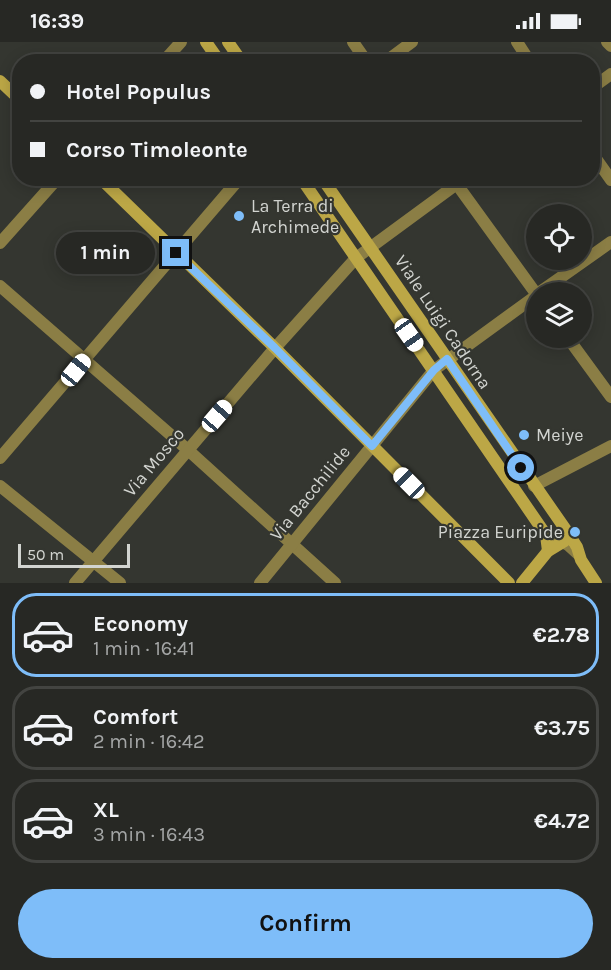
<!DOCTYPE html>
<meta charset="utf-8">
<style>
body{margin:0;font-family:Karla,sans-serif;background:#333431;color:#f1f3f6;height:100vh;display:flex;flex-direction:column;font-size:22px;white-space:nowrap}
*{box-sizing:border-box;margin:0}
p{font-size:20px;color:#a4a6a6}
.icon{flex:none;width:33px;height:33px;fill:none;stroke:currentColor;stroke-width:2;stroke-linecap:round;stroke-linejoin:round}
.map{position:relative;height:541px;overflow:hidden}
.panel{display:flex;flex-direction:column;background:#272824;flex:1}
.panel>*{flex:none}
.hud{position:absolute;left:12px;top:12px;width:588px;height:132px;border-radius:24px;box-shadow:0 3px 15px #0003,0 0 0 2px #434441;display:grid;align-content:center;height:132px;padding:0 18px;background:#272824}
.tools{position:absolute;left:526px;top:162px;display:grid;gap:12px}
.tools a{display:grid;place-items:center;width:66px;height:66px;border-radius:50%;background:#272824;box-shadow:0 3px 15px #0003,0 0 0 2px #434441;font-size:30px}
.scale{position:absolute;left:18px;bottom:15px;width:112px;box-sizing:border-box;padding-left:6px;border:3px solid #d2d4d0;border-top:0;font-size:16px;line-height:21px;white-space:nowrap;color:#d2d4d0;-webkit-text-stroke:4px #343630;paint-order:stroke}
.end{position:absolute;width:27px;height:27px;margin:-14px;border:8px solid #7ebdf9;background:#111;box-shadow:0 0 0 3px #111}
.from{border-radius:50%}
.bubble{position:absolute;height:42px;border-radius:21px;background:#272824;box-shadow:0 3px 15px #0003,0 0 0 2px #434441;font-size:20px;font-weight:700;line-height:42px;text-align:center}
.car{position:absolute;width:18px;height:36px;margin:-18px -9px;border-radius:8px;box-shadow:0 0 4px 2px #0007;background:linear-gradient(#fff 24%,#345 0 40%,#fff 0 76%,#345 0 86%,#fff 0)}
.hud b{display:flex;align-items:center;gap:21px;height:57px;font-size:22px}
.hud b+b{border-top:2px solid #434441}
.hud i{width:15px;height:15px;background:#f1f3f6}
ul{padding:10px 0 0;list-style:none}
li{display:flex;align-items:center;gap:18px;height:84px;margin:0 12px 9px;padding:0 6px;border:3px solid #434441;border-radius:24px}
li div{flex:1}
li b{display:block;font-size:22px}
li em{font-style:normal;font-weight:700}
li.selected{border-color:#7ebdf9}
li>.icon{width:54px;height:54px;stroke-width:1.5}
.cta{display:flex;gap:12px;margin-top:auto;padding:12px 18px}
.cta a{flex:1;height:69px;border-radius:36px;background:#7ebdf9;color:#111;font-size:24px;font-weight:700;line-height:69px;text-align:center}
.status{display:flex;justify-content:space-between;align-items:center;height:42px;padding:0 30px;background:#272824;direction:ltr}
.status svg{height:16px;fill:currentColor}
.map>svg:first-child{display:block}
.lines{fill:none;stroke-linecap:round;stroke-linejoin:round}
.lane{stroke:#8b7e45;stroke-width:6}
.street{stroke:#8b7e45;stroke-width:12}
.secondary{stroke:#bca746;stroke-width:12}
.route{stroke:#7ebdf9;stroke-width:8}
.poi-dot{fill:#7ebdf9;stroke:#343630;stroke-width:2}
.labels{text-anchor:middle;stroke-width:4.5;stroke-linejoin:round;paint-order:stroke}
.poi-label{font-size:18px;fill:#d2d4d0;stroke:#343630;text-anchor:start}
.street-label{font-size:18px;fill:#d2d4d0;stroke:#343630}
</style>
<div class="status"><b>16:39</b><svg viewBox="0 0 49 12"><path d="M0 12V9h3v3zM5 12V6h3v6zM10 12V3h3v9zM15 12V0h3v12zM26 1h20v11H26zM47 4h2v5h-2z"/></svg></div>
<div class="map">
<svg width="611" height="541" viewBox="0 0 611 541">
<rect width="100%" height="100%" fill="#343630"/>
<g class="lines">
<!-- lane -->
<polyline class="lane" points="547,494 567,506 578,516"/>
<!-- street -->
<g class="street">
<polyline points="353,0 367,20"/>
<polyline points="517,0 530,20"/>
<polyline points="607,0 611,4"/>
<polyline points="163,20 181,0"/>
<polyline points="385,20 412,0"/>
<polyline points="592,46 611,32"/>
<polyline points="592,111 611,138"/>
<polyline points="453,137 537,253"/>
<polyline points="0,201 58,136"/>
<polyline points="0,244 188,408 335,541"/>
<polyline points="540,250 611,200"/>
<polyline points="568,296 611,355"/>
<polyline points="0,416 240,136"/>
<polyline points="0,444 120,541"/>
<polyline points="534,444 611,404"/>
<polyline points="75,541 275,306 356,216 465,136"/>
<polyline points="260,541 434,328 537,253"/>
</g>
<!-- secondary -->
<g class="secondary">
<polyline points="206,0 220,20"/>
<polyline points="228,0 242,20"/>
<polyline points="0,39 20,58"/>
<polyline points="100,136 275,306 509,541"/>
<polyline points="301,136 546,493 548,509"/>
<polyline points="322,136 566,488 577,505 581,518 596,541"/>
<polyline points="522,541 548,509 571,495"/>
</g>
</g>
<g class="lines">
<!-- route -->
<polyline class="route" points="176,211 275,306 372,404 434,328 447,317 521,426"/>
</g>
<!-- markers -->
<g class="poi-dot">
<circle cx="239" cy="174" r="6"/>
<circle cx="524" cy="393" r="6"/>
<circle cx="575" cy="490" r="6"/>
</g>
<g class="labels">
<!-- poi labels -->
<g class="poi-label">
<text x="251" y="170">La Terra di<tspan x="251" dy="21">Archimede</tspan></text>
<text x="536" y="399">Meiye</text>
<text x="563" y="496" text-anchor="end">Piazza Euripide</text>
</g>
<!-- street labels -->
<g class="street-label">
<text transform="translate(443 280) rotate(56)" y="6">Viale Luigi Cadorna</text>
<text transform="translate(154 420) rotate(-50)" y="6">Via Mosco</text>
<text transform="translate(310 451) rotate(-51)" y="6">Via Bacchilide</text>
</g>
</g>
</svg>
<div class="tools">
<a><svg class="icon" aria-label="locate" viewBox="0 0 24 24"><circle cx="12" cy="12" r="6"/><path d="M12 2v4M12 18v4M2 12h4M18 12h4"/></svg></a>
<a><svg class="icon" aria-label="layers" viewBox="0 0 24 24"><path d="M12 4l9 5-9 5-9-5zM3 14l9 5 9-5"/></svg></a>
</div>
<div class="scale">50 m</div>
<i class="end from" style="left:521px;top:426px"></i>
<i class="end" style="left:176px;top:211px"></i>
<div class="bubble" style="left:56px;top:190px;width:99px">1 min</div>
<i class="car" style="left:409px;top:293px;rotate:145deg"></i>
<i class="car" style="left:76px;top:328px;rotate:39deg"></i>
<i class="car" style="left:217px;top:374px;rotate:41deg"></i>
<i class="car" style="left:409px;top:441px;rotate:315deg"></i>
<div class="hud">
<b><i class="from"></i>Hotel Populus</b>
<b><i></i>Corso Timoleonte</b>
</div>
</div>
<section class="panel">
<ul>
<li class="selected"><svg class="icon" aria-label="car" viewBox="0 0 24 24"><path d="M5 17H2v-5l4-1 3-4h7l3 4 3 1v5h-3M9 17h6M6 11h13"/><circle cx="7" cy="17" r="2"/><circle cx="17" cy="17" r="2"/></svg><div><b>Economy</b><p>1 min · 16:41</p></div><em>€2.78</em></li>
<li><svg class="icon" aria-label="car" viewBox="0 0 24 24"><path d="M5 17H2v-5l4-1 3-4h7l3 4 3 1v5h-3M9 17h6M6 11h13"/><circle cx="7" cy="17" r="2"/><circle cx="17" cy="17" r="2"/></svg><div><b>Comfort</b><p>2 min · 16:42</p></div><em>€3.75</em></li>
<li><svg class="icon" aria-label="car" viewBox="0 0 24 24"><path d="M5 17H2v-5l4-1 3-4h7l3 4 3 1v5h-3M9 17h6M6 11h13"/><circle cx="7" cy="17" r="2"/><circle cx="17" cy="17" r="2"/></svg><div><b>XL</b><p>3 min · 16:43</p></div><em>€4.72</em></li>
</ul>
<div class="cta"><a>Confirm</a></div>
</section>
